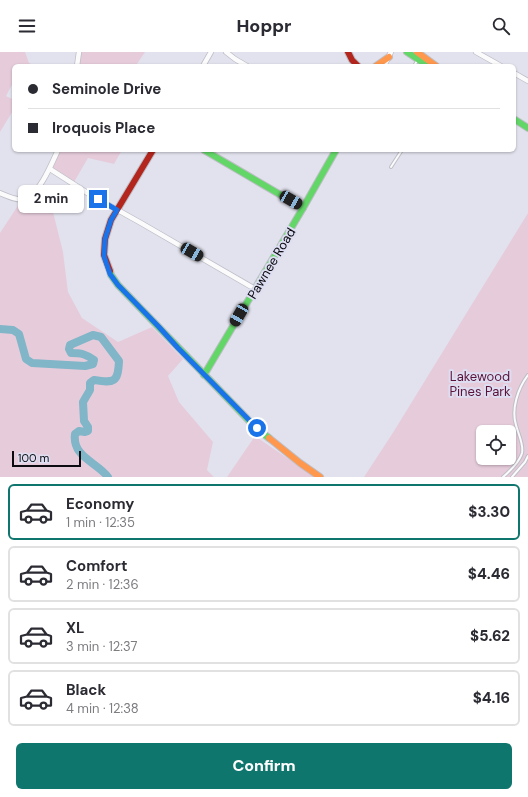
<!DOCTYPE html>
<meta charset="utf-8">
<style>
body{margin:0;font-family:"DM Sans",sans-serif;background:#f7f7f7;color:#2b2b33;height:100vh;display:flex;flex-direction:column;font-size:15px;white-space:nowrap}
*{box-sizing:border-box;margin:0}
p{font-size:13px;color:#7c7c81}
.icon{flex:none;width:22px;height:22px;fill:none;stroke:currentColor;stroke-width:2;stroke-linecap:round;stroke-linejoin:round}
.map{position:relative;height:425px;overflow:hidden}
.drawer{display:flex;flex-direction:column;background:#fff;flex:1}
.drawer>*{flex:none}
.top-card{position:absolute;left:12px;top:12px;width:504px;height:88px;border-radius:6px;box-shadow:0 1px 3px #0004;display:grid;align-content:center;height:88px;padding:0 16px;background:#fff}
.tools{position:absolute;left:476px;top:373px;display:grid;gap:8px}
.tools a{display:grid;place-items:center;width:40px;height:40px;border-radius:6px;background:#fff;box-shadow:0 1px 3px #0004;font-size:20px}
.scale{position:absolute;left:12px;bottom:10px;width:69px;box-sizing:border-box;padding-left:4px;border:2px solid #0b0b11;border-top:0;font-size:11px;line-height:14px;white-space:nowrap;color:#0b0b11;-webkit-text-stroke:3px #dedef2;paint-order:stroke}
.end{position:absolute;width:18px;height:18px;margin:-9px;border:5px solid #1a73e8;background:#fff;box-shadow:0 0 0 2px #fff}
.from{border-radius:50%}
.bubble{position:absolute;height:28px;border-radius:6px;background:#fff;box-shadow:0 1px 3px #0004;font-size:13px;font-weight:800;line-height:28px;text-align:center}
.car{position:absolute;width:12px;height:24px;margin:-12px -6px;border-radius:5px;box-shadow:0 0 3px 1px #0007;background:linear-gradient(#222 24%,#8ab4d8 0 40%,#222 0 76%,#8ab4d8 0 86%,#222 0)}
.top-card b{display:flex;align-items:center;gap:14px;height:38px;font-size:15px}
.top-card b+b{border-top:1px solid #e1e1e2}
.top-card i{width:10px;height:10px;background:#2b2b33}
ul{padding:7px 0 0;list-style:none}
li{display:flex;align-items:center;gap:12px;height:56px;margin:0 8px 6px;padding:0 8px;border:2px solid #e1e1e2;border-radius:6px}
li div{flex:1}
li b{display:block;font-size:15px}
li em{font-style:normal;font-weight:800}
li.active{border-color:#0f766e}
li>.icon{width:36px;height:36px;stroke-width:1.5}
.action{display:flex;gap:8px;margin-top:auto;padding:8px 16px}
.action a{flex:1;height:46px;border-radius:6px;background:#0f766e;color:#fff;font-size:16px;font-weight:800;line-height:46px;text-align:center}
header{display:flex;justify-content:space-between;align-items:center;height:52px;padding:0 16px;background:#fff;font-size:18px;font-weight:800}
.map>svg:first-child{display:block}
.green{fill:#e6ccdb;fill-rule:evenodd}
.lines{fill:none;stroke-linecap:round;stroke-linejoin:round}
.river{stroke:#81b5c8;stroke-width:8}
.lane-casing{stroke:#bebec7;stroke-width:4}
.street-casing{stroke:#bebec7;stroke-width:6}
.fast-casing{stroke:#bebec7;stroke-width:8}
.slow-casing{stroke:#bebec7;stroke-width:8}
.jam-casing{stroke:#bebec7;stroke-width:8}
.lane{stroke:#fbfbfc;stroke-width:2}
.street{stroke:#fbfbfc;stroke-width:4.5}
.fast{stroke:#63d668;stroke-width:6}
.slow{stroke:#ff974d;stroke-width:6}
.jam{stroke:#b3261e;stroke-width:6}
.route{stroke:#1a73e8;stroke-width:5}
.labels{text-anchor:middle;stroke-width:4;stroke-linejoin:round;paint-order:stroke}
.street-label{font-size:13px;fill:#0b0b11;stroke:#dedef2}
.park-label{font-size:13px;fill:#5b1238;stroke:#dedef2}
</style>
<header><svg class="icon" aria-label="menu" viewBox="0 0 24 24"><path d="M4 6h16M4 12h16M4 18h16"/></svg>Hoppr<svg class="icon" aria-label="search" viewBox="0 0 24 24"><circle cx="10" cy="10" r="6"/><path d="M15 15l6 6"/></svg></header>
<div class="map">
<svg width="528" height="425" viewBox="0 0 528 425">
<rect width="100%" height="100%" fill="#e2e2ee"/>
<!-- green -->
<g class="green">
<polygon points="0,0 25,0 29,11 35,14 14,14 14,29 6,44 14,48 14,57 0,80"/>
<polygon points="78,0 145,0 137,12 138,14 77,14"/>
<polygon points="59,98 122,98 114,112 88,106 74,130 53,116"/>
<polygon points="29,149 53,160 63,200 68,240 82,266 118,290 152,275 183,307 168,324 179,350 213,390 207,418 214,425 0,425 0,181 19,152"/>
<path d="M 528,161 L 528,425 L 364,425 L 394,379 ZM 483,380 L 509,380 L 509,406 L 483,406 Z"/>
<polygon points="255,384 315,425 227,425"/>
</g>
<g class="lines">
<!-- river -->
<path class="river" d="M 0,277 L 13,278 L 19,282 L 26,307 L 32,311 L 85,314 L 93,312 L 94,308 C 86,302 81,301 71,301 L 69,297 L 70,293 L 93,283 L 101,285 L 119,309 C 118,331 114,331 94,328 L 90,331 L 90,338 L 83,350 L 84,369 L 88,375 L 88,379 L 85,380 L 79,379 L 75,382 C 72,405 97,410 108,425"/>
<defs>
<g id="lane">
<polyline points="414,14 417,9"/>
<polyline points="391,115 402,98"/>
<path d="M 503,425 C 509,420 520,409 522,401 C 524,392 518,382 516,373 C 511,357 518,336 528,323"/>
<polyline points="512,425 525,410 528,404"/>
</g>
<g id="street">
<polyline points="226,0 235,7 247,14"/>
<polyline points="476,0 501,14"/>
<polyline points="77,14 79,0"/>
<polyline points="203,14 211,0"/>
<polyline points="384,14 391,0"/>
<polyline points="514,21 528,29"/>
<polyline points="50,117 89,142 141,171 255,237"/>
<path d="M 0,141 C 7,144 17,149 25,147 C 39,143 52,111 58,98"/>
</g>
<g id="fast">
<polyline points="407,0 428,14"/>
<polyline points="514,67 528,76"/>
<polyline points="204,98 303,156"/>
<polyline points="110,219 111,223 118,233 257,377 269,386"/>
<polyline points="204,323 303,156 336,98"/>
</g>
<g id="slow">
<polyline points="417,0 436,14"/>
<polyline points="376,14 389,5"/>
<polyline points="269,386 300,411 320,425"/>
</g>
<g id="jam">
<polyline points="348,0 352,8 358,14"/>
<polyline points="110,219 104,203 105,187 111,168 153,98"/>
</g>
</defs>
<!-- lane casing -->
<use href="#lane" class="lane-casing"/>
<!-- street casing -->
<use href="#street" class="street-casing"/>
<!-- fast casing -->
<use href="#fast" class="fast-casing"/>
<!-- slow casing -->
<use href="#slow" class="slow-casing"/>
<!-- jam casing -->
<use href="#jam" class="jam-casing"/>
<!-- lane -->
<use href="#lane" class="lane"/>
<!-- street -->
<use href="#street" class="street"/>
<!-- fast -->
<use href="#fast" class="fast"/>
<!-- slow -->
<use href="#slow" class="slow"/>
<!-- jam -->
<use href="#jam" class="jam"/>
</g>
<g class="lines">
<!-- route -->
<polyline class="route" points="98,147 117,158 111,168 105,187 104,204 110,222 118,233 159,275 178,296 257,376"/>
</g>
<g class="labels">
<!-- street labels -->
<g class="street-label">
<text transform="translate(271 211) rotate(-59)" y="5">Pawnee Road</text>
</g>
<!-- park labels -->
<g class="park-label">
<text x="480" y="329">Lakewood<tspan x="480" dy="15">Pines Park</tspan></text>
</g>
</g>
</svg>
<div class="tools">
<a><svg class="icon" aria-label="locate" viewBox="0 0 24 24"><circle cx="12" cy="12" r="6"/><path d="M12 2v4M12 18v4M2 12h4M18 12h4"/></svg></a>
</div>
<div class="scale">100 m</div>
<i class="end from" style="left:257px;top:376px"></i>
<i class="end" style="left:98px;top:147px"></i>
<div class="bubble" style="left:18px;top:133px;width:66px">2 min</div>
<i class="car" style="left:291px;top:148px;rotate:120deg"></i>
<i class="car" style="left:192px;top:200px;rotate:120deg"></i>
<i class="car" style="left:239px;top:263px;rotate:210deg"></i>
<div class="top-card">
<b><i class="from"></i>Seminole Drive</b>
<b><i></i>Iroquois Place</b>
</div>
</div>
<section class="drawer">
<ul>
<li class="active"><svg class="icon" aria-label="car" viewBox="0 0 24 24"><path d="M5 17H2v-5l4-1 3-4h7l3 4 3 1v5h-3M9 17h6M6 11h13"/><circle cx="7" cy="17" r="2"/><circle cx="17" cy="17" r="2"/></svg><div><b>Economy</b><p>1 min · 12:35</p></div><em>$3.30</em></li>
<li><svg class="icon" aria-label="car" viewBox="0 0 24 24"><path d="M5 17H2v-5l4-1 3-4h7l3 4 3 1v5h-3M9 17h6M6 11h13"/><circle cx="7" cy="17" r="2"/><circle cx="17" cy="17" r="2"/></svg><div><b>Comfort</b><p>2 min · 12:36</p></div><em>$4.46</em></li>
<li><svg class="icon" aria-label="car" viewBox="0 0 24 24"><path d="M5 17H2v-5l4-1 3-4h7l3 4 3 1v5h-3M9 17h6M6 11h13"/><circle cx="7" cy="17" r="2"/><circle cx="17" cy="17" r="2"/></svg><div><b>XL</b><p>3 min · 12:37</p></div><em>$5.62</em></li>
<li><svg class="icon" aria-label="car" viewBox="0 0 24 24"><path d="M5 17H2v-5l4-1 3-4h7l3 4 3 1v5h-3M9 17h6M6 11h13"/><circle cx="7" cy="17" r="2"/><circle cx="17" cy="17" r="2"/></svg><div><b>Black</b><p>4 min · 12:38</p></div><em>$4.16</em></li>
</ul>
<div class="action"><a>Confirm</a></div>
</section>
